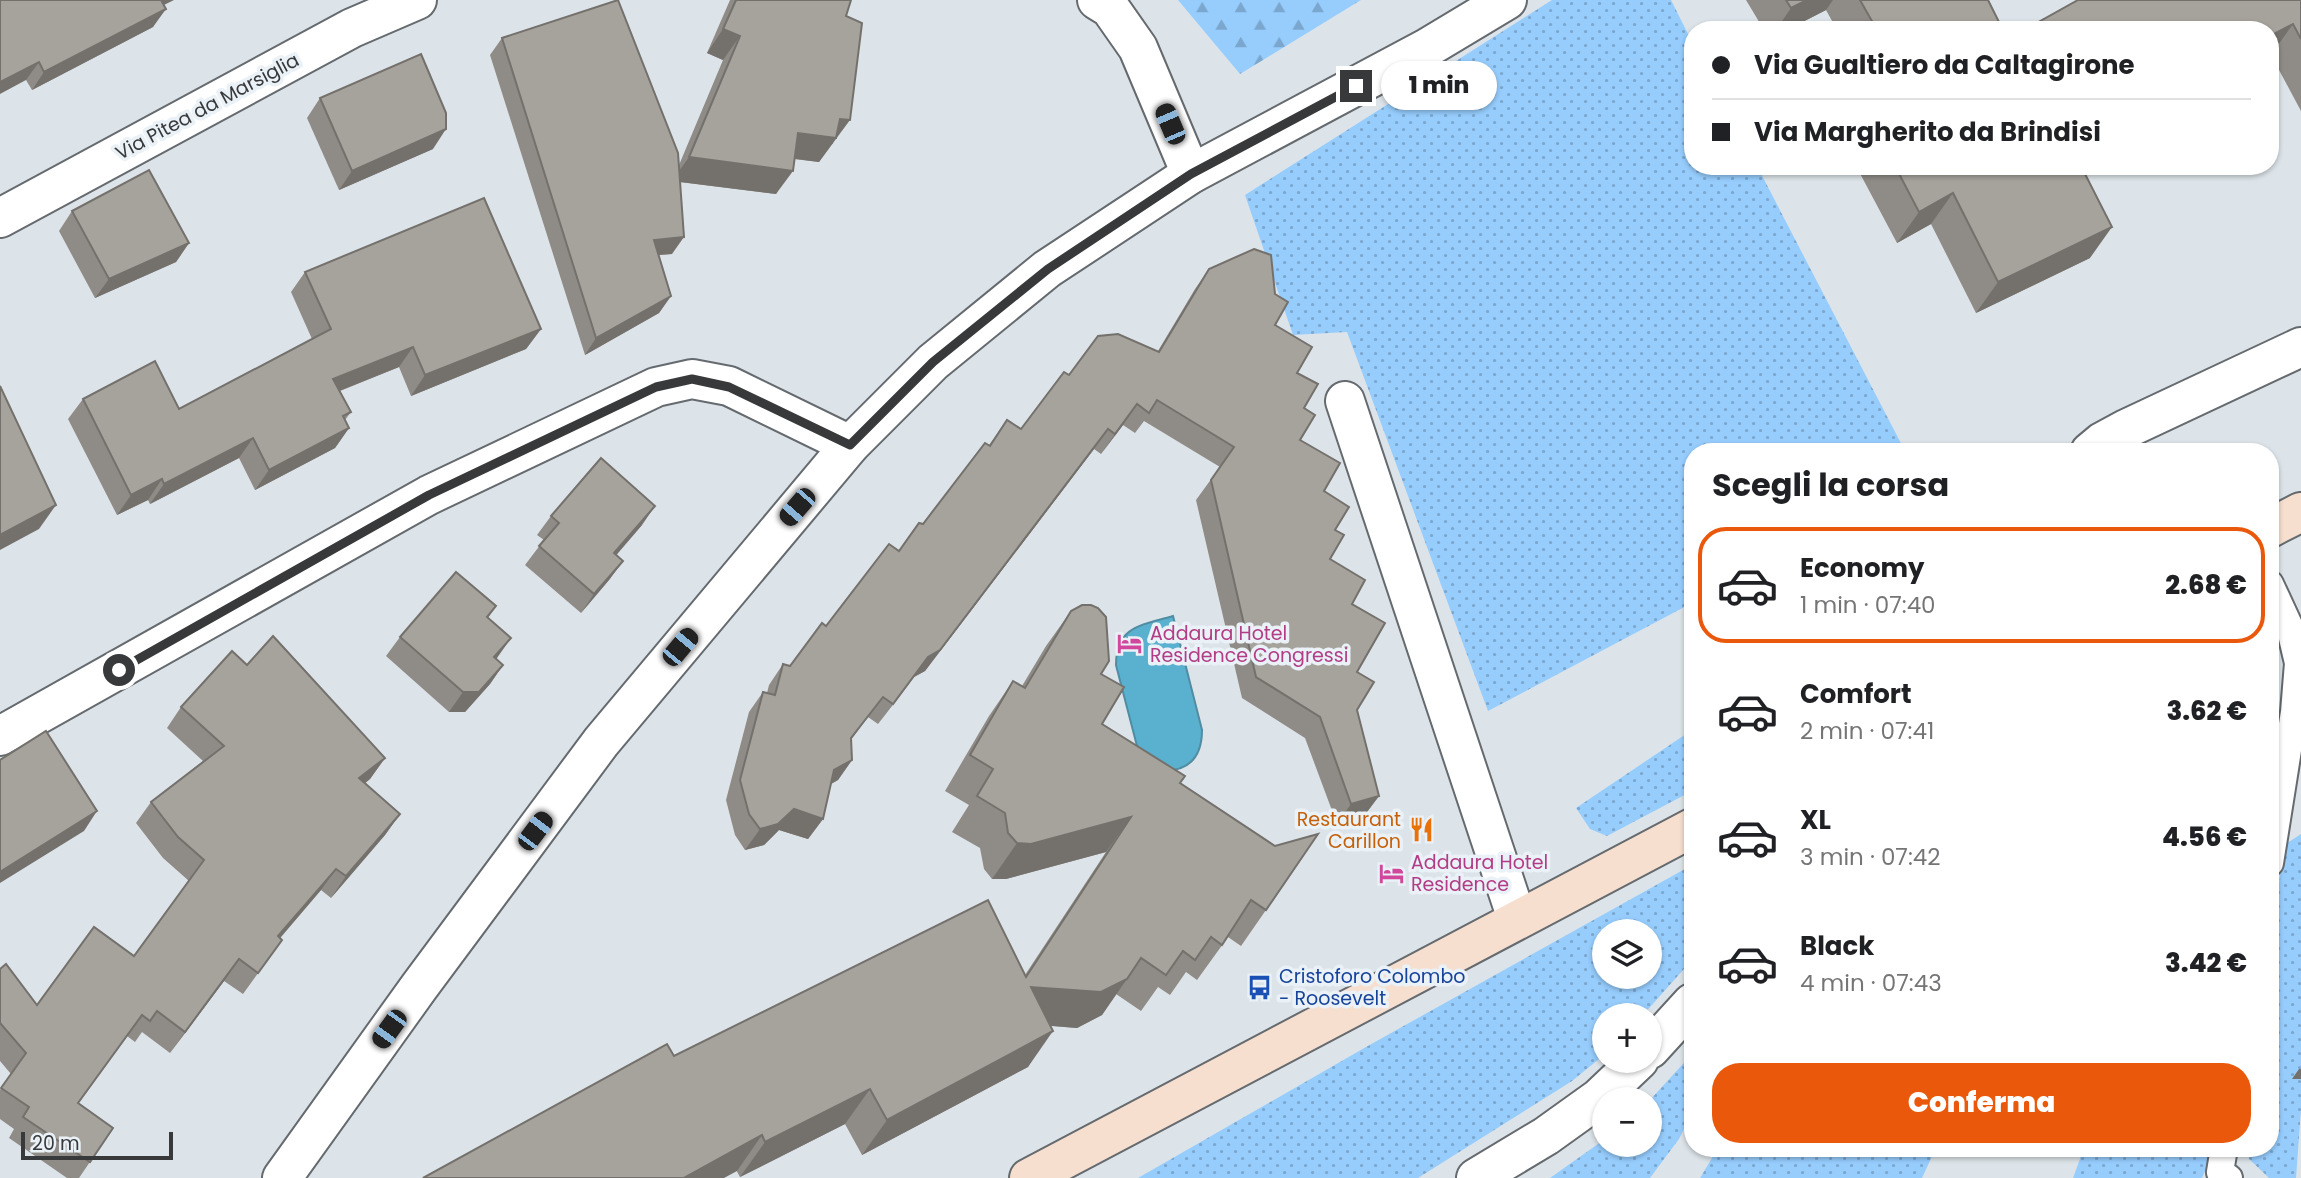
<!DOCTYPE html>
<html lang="it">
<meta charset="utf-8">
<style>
body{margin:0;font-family:Poppins,sans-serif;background:#f2f2f2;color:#202124;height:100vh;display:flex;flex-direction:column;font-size:26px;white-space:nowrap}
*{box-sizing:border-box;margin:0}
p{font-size:23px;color:#757577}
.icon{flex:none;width:38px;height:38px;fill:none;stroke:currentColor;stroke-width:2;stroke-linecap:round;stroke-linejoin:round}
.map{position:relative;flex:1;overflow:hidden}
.details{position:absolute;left:1684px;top:443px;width:595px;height:714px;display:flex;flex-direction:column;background:#fff;border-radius:28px;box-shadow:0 2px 5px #0004}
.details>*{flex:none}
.top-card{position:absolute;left:1684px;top:21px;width:595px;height:154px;border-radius:28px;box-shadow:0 2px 5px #0004;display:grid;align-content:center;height:154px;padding:0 28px;background:#fff}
.fabs{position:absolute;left:1592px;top:919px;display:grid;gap:14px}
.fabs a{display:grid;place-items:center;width:70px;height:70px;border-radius:50%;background:#fff;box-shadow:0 2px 5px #0004;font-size:35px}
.scale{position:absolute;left:21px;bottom:18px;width:152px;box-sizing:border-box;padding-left:7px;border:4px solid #37393b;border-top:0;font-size:19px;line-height:24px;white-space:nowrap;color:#37393b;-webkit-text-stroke:5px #eaf1f7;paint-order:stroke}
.end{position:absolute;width:32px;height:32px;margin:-16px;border:9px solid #37393b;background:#fff;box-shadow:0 0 0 4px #fff}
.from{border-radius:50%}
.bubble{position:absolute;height:49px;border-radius:24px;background:#fff;box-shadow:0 2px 5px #0004;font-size:23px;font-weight:800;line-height:49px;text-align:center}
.car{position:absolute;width:21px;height:42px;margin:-21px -10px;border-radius:9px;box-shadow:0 0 5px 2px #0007;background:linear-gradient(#222 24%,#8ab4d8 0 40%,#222 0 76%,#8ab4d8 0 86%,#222 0)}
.top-card b{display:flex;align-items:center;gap:24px;height:66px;font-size:26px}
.top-card b+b{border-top:2px solid #e0e0e0}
.top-card i{width:18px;height:18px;background:#202124}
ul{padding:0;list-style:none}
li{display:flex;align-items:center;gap:21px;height:116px;margin:0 14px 10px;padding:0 14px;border:4px solid transparent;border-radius:28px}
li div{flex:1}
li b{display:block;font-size:26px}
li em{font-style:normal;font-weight:800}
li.on{border-color:#ea580c}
li>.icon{width:63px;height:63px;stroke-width:1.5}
h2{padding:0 28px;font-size:32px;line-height:84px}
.primary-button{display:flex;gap:14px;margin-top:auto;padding:14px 28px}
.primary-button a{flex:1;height:80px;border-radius:28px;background:#ea580c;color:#fff;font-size:28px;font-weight:800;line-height:80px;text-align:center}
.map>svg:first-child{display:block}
.grass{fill:url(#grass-dots);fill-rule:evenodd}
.forest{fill:url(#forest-firs)}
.water{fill:#5ab1cf;stroke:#508da3;stroke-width:2}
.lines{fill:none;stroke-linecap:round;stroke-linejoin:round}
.lane-casing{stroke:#656a6f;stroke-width:30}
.street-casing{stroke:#656a6f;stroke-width:42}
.secondary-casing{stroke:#656a6f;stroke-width:42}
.lane{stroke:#fff;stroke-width:26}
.street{stroke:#fff;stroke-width:38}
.secondary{stroke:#f6dfce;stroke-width:38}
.wall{fill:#8f8b86}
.shaded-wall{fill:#74716d}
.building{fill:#a6a29c;stroke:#74716d;stroke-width:2}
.route{stroke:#37393b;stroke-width:9}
.labels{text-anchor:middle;stroke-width:7;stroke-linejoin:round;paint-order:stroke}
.street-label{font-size:19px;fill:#37393b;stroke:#eaf1f7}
.hotel-label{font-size:19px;fill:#b23c85;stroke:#eaf1f7;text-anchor:start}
.food-label{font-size:19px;fill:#c56008;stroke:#eaf1f7;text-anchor:end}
.transit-label{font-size:19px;fill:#164399;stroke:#eaf1f7;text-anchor:start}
</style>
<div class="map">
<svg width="2301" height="1178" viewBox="0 0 2301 1178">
<defs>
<pattern id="grass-dots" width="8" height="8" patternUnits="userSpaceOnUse" patternTransform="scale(1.75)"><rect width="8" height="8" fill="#96cdfd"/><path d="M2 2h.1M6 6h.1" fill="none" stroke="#7ba7ce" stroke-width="1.8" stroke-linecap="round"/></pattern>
<pattern id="forest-firs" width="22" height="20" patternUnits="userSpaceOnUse" patternTransform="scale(1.75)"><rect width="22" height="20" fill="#96cdfd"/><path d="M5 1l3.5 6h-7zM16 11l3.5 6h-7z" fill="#7ba7ce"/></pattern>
</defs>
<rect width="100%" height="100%" fill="#dde4e9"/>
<!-- grass -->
<g class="grass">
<polygon points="1552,0 1671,0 1692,42 1692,166 1757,166 1905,451 1692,452 1692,603 1488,711 1347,332 1293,335 1245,195"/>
<polygon points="1692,730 1692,791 1607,836 1590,829 1576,808"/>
<polygon points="2301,834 2301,1110 2296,1178 2269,1178 2249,1159 2248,1148 2270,1148 2270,952 2284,845"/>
<path d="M 1692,865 L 1692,960 L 1643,1015 L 1605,1015 L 1604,1055 L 1572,1081 L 1418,1178 L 1138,1178 L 1366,1047 ZM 1605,931 L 1650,931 L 1650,976 L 1605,976 Z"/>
<polygon points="1692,1054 1692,1113 1679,1139 1650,1178 1550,1178 1605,1139 1605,1144 1650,1144 1650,1100"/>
<polygon points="1718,1148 1936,1148 1922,1178 1700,1178"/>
<polygon points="2084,1148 2212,1148 2211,1157 2202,1178 2073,1178"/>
</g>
<!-- forest -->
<polygon class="forest" points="1178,0 1361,0 1240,74"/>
<!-- water -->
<path class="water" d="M 1173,616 L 1202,730 C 1202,755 1191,770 1165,771 L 1137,746 L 1116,665 C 1116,626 1142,625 1173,616 Z"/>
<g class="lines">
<defs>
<g id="lane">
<polyline points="2270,584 2289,625 2298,663 2294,712 2270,863"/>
<polyline points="2224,1148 2220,1172 2229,1178"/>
</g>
<g id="street">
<polyline points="1097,0 1110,8 1138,48 1191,174"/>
<polyline points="0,218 352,28 417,0"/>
<polyline points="1345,401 1517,919"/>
<polyline points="2090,452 2102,442 2126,429 2301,347"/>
<polyline points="0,736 429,495 656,387 692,379 729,386 850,445"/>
<polyline points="1650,1049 1692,1003"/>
<polyline points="282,1178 419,987 601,742 850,445 933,362 1047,269 1191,174 1427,48 1507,0"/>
<polyline points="1476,1178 1546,1136 1599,1098 1639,1060"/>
</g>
<g id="secondary">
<polyline points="2270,528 2301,512"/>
<polyline points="1029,1178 1692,828"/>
</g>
</defs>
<!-- lane casing -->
<use href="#lane" class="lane-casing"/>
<!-- street casing -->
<use href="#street" class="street-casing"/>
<!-- secondary casing -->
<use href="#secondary" class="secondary-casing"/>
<!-- lane -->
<use href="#lane" class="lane"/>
<!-- street -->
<use href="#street" class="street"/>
<!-- secondary -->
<use href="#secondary" class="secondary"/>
</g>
<!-- wall -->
<g class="wall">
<polygon points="0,0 164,5 153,27 32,90 26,80"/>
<polygon points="730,0 851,0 846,16 833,144 832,144 819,162 794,159 776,194 680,182 672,254 659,255 671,296 659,313 585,355 490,55 502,38 679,165 723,60 707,53"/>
<polygon points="1746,0 1988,0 2003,30 1837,30 1826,10 1787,30 1764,30"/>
<polygon points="2301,0 2301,111 2271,55"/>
<polygon points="320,98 433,149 339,190 307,118"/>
<polygon points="1856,166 2081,166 2090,258 1976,313 1931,224 1897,243"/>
<polygon points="72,211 189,243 176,262 95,298 59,231"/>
<polygon points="1209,269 1275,325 1297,373 1304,408 1300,440 1324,491 1335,530 1330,559 1352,604 1357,672 1357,710 1379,796 1364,816 1337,824 1305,738 1242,698 1196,500 1220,467 1144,421 1135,433 1123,425 1101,454 1094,449 925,671 914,677 878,724 868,717 851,740 852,760 838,780 831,784 823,819 808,839 779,830 764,845 745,850 735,835 726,800 749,712 763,692 767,693 769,685 783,664 790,666 826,626 899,551 923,524 989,445 1007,420 1021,429 1069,375 1158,351 1195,289"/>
<polygon points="305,272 541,329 526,349 411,396 399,367 340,391 351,412 345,420 349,428 335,448 255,490 239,458 150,504 148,500 117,515 68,419 83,399 179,409 312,339 291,292"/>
<polygon points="551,516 642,525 616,555 623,561 609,580 581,613 525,565 544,540 537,535"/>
<polygon points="496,606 488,618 496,659 503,665 490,684 465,712 449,712 386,656 400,637"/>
<polygon points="1071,611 1101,674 1102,724 1180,783 1266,910 1241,946 1228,937 1197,980 1186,972 1170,995 1158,987 1141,1011 1116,994 1102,1015 1077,1028 1051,1026 1028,1067 862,1155 845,1124 740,1177 674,1056 1025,975 1106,852 1006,879 992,879 984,869 980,848 952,832 969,805 945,791 989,716 1013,681 1022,686 1046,646"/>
<polygon points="247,665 385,758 370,779 364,784 400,814 385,835 331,898 321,890 280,938 282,940 243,994 224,981 170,1053 142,1032 135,1042 127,1036 78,1104 113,1128 79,1178 67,1178 9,1138 14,1129 0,1119 0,1090 11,1074 0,1061 0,969 37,1005 134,956 189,881 163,858 136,823 151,802 203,761 167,728 181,707"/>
</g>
<!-- shaded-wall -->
<g class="shaded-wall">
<polygon points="156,0 174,0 146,14"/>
<polygon points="1807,0 1833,0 1826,10 1787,30 1776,30 1791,8"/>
<polygon points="166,9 153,27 32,90 44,72"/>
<polygon points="2293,24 2271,55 2270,56 2270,36"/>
<polygon points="723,29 740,36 723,60 707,53"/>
<polygon points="39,62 26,80 0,94 0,82"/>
<polygon points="840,119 850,120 819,162 781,157 798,133"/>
<polygon points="446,129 433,149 339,190 352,171"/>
<polygon points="689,157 793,171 776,194 672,181"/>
<polygon points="1953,193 1931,224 1897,243 1919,212"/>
<polygon points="2112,227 2090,258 1976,313 1998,282"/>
<polygon points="684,237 672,254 642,256 654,240"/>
<polygon points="189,243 176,262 95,298 109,279"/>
<polygon points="671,296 659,313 585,355 596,338"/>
<polygon points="541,329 526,349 411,396 425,375"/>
<polygon points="413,347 399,367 319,399 333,379"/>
<polygon points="1137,404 1123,425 1101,454 1115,434"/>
<polygon points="349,428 335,448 255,490 269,470"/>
<polygon points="1108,429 1094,449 925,671 914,677 878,724 928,657"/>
<polygon points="253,438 239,458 150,504 164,484"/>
<polygon points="162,479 148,500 117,515 131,495"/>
<polygon points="56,505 39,529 0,550 0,535"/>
<polygon points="655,506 642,525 601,573 614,553"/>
<polygon points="623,561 609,580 581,613 594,594"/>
<polygon points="511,638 497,658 481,677 494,657"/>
<polygon points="503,665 490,684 465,712 449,712 463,692"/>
<polygon points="385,758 370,779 344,800 359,778"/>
<polygon points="852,760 838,780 820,790 834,770"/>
<polygon points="1379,796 1364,816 1337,824 1351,804"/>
<polygon points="794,809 823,819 808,839 779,830 764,845 745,850 760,829"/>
<polygon points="97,811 84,831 0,883 0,872"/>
<polygon points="400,814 385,835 331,898 346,876"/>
<polygon points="1131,817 1106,852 1006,879 992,879 1017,843"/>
<polygon points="336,869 321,890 263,958 278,936"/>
<polygon points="239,959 224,981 170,1053 185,1032"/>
<polygon points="1127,979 1102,1015 1077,1028 1006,1022 1031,987"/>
<polygon points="1053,1031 1028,1067 862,1155 887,1120"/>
<polygon points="2299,1069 2301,1069 2301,1079 2292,1079"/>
<polygon points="870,1089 845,1124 740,1177 765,1142"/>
<polygon points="762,1135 737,1171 724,1178 684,1178"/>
</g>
<!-- building -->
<g class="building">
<polygon points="0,0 161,0 166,9 44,72 39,62 0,82"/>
<polygon points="618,0 678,153 684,237 654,240 671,296 596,338 502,38"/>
<polygon points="736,0 851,0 846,16 862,23 850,120 840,119 836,138 798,133 793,171 689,157 740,36 723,29"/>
<polygon points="1786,0 1807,0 1791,8"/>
<polygon points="1860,0 1988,0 2003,30 1877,30"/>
<polygon points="2078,0 2301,0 2301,39 2293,24 2270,36 2270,30 2024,30"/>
<polygon points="421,54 446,113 446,129 352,171 320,98"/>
<polygon points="1895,166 2081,166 2112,227 1998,282 1953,193 1919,212"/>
<polygon points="149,170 189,243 109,279 72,211"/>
<polygon points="484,198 541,329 425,375 413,347 333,379 351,412 343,416 349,428 269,470 253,438 164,484 162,479 131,495 83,399 155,361 179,409 331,329 305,272"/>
<polygon points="1254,249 1271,255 1275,294 1288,302 1275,325 1312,347 1297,373 1318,384 1304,408 1315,415 1300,440 1340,463 1324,491 1349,507 1335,530 1344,535 1330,559 1365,580 1352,604 1385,623 1357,672 1374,682 1357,710 1379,796 1351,804 1320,717 1256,677 1211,480 1234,447 1157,400 1149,413 1137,404 1115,434 1108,429 940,650 928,657 893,704 883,697 851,738 852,760 834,770 823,819 794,809 778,824 760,829 749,814 740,780 763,692 775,695 783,664 790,666 822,623 826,626 889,544 899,551 919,523 923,524 985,443 990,446 1007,420 1021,429 1064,372 1069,375 1098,336 1118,334 1159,352 1209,269"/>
<polygon points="0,386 56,505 0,535"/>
<polygon points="601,458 655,506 614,553 623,561 594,594 539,546 559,523 551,516"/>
<polygon points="456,572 496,606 487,617 511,638 494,657 503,665 479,692 463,692 400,637"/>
<polygon points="1082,605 1091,605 1098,608 1106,617 1109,661 1101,674 1124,687 1102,724 1185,776 1180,783 1275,846 1318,834 1266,910 1251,900 1222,945 1211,937 1195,960 1183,951 1166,975 1141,958 1127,979 1101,992 1031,987 1053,1031 887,1120 870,1089 765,1142 762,1135 684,1178 423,1178 667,1044 674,1056 988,900 1026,977 1131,817 1031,844 1017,843 1008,833 1005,813 977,796 993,769 970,755 1013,681 1025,688 1071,611"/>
<polygon points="273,636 385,758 359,778 400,814 346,876 336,869 278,936 282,940 258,973 239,959 185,1032 157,1011 150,1021 142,1015 78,1103 113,1128 90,1162 23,1117 29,1107 1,1088 26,1053 0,1023 0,969 6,964 37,1005 94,927 134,956 204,860 178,837 151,802 224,746 181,707 232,651 247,665"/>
<polygon points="46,731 97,811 0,872 0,760"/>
</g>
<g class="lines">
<!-- route -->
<polyline class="route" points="119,670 429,495 656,387 692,379 729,387 850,445 933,362 1048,269 1191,174 1356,86"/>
</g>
<!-- icons -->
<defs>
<symbol id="hotel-bare" viewBox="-9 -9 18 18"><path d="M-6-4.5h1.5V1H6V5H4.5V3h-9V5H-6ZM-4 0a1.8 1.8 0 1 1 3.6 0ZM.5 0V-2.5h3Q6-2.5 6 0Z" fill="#d1479c" stroke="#eaf1f7" stroke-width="2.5" paint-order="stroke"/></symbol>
<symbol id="restaurant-bare" viewBox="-9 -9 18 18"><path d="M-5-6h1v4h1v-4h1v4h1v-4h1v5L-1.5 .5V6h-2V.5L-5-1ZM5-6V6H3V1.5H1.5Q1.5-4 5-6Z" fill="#e8710a" stroke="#eaf1f7" stroke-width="2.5" paint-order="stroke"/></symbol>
<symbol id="bus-bare" viewBox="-9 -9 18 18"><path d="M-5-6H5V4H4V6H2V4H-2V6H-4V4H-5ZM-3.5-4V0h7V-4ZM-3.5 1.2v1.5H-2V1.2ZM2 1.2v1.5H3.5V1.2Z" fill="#1a4fb4" stroke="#eaf1f7" stroke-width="2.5" paint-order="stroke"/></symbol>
</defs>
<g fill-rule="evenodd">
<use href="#hotel-bare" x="1112" y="626" width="35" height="35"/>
<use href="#restaurant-bare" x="1404" y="812" width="35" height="35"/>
<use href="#hotel-bare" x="1374" y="856" width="35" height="35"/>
<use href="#bus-bare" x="1242" y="970" width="35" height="35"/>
</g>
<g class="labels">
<!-- street labels -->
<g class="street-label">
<text transform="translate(207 106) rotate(-28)" y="7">Via Pitea da Marsiglia</text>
</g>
<!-- hotel labels -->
<g class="hotel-label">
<text x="1150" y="640">Addaura Hotel<tspan x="1150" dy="22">Residence Congressi</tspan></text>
<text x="1411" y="869">Addaura Hotel<tspan x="1411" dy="22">Residence</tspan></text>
</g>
<!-- food labels -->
<g class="food-label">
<text x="1401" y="826">Restaurant<tspan x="1401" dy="22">Carillon</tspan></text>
</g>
<!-- transit labels -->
<g class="transit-label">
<text x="1279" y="983">Cristoforo Colombo<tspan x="1279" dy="22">- Roosevelt</tspan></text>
</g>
</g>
</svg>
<div class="fabs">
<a><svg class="icon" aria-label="layers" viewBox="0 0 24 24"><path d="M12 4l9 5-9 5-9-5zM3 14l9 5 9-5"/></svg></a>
<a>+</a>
<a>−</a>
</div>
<div class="scale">20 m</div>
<i class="end from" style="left:119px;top:670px"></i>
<i class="end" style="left:1356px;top:86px"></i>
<div class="bubble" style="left:1381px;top:61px;width:116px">1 min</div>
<i class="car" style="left:1170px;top:124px;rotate:337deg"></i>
<i class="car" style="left:797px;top:507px;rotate:221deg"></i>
<i class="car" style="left:680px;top:647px;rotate:40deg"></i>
<i class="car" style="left:535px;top:831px;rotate:37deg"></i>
<i class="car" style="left:389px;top:1029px;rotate:216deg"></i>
<div class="top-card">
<b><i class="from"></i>Via Gualtiero da Caltagirone</b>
<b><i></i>Via Margherito da Brindisi</b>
</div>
<section class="details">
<h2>Scegli la corsa</h2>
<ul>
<li class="on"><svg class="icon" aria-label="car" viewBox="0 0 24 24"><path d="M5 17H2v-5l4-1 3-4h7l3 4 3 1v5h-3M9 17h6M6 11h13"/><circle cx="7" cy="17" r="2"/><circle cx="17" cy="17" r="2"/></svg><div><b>Economy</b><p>1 min · 07:40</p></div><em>2.68 €</em></li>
<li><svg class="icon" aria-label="car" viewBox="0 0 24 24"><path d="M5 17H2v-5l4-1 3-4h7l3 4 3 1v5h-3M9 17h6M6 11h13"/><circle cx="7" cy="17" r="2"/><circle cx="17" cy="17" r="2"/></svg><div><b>Comfort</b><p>2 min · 07:41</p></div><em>3.62 €</em></li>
<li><svg class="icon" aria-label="car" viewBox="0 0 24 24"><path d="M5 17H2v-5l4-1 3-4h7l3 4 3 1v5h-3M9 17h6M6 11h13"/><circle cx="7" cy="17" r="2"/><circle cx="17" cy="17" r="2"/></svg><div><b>XL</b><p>3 min · 07:42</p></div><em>4.56 €</em></li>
<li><svg class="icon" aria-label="car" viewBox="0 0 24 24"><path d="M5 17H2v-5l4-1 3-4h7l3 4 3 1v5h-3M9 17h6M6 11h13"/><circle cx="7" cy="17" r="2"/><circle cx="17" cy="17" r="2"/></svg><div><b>Black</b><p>4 min · 07:43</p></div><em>3.42 €</em></li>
</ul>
<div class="primary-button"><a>Conferma</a></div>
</section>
</div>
